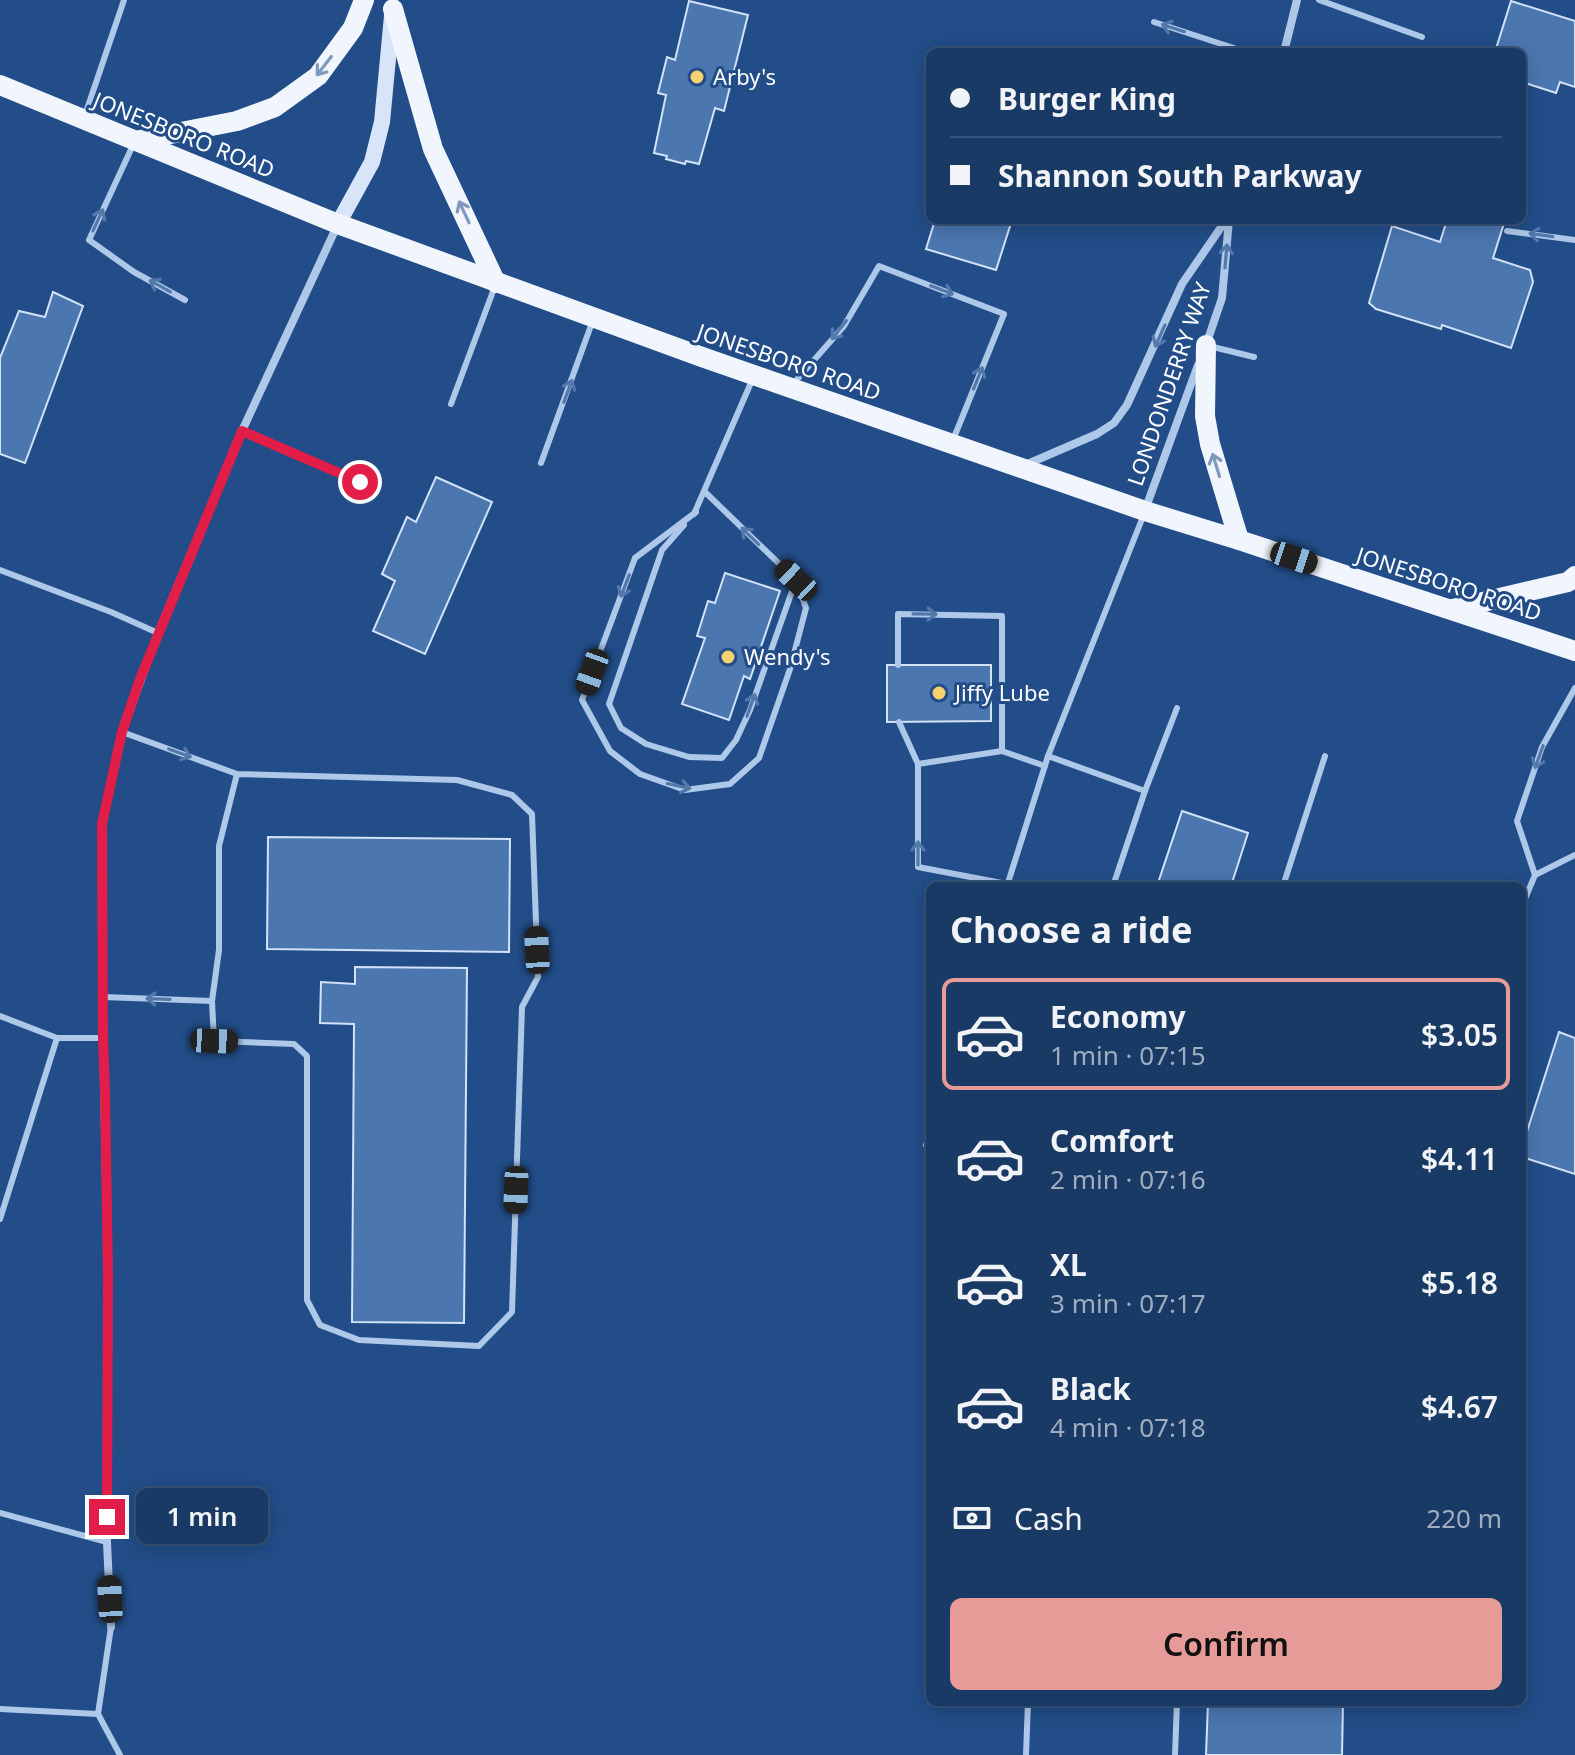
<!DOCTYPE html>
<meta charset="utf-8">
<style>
body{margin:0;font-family:"Noto Sans",sans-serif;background:#23416c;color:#f1f3f6;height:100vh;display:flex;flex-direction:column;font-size:30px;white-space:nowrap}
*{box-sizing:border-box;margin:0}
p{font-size:26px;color:#9fadbf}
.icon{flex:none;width:44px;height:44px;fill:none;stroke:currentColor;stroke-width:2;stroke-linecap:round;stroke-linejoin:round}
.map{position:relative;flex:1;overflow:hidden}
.side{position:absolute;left:926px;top:882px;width:600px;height:824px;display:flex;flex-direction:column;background:#1a3a66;border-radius:12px;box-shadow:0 4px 20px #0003,0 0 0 2px #38547a}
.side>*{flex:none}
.top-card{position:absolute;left:926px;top:48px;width:600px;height:176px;border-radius:12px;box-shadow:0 4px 20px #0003,0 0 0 2px #38547a;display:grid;align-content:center;height:176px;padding:0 24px;background:#1a3a66}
.end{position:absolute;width:36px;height:36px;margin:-18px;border:10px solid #e11d48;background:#fff;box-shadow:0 0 0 4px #fff}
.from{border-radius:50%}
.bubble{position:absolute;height:56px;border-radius:12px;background:#1a3a66;box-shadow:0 4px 20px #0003,0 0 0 2px #38547a;font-size:26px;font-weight:600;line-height:56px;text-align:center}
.car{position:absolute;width:24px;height:48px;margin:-24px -12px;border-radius:10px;box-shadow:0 0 6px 2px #0007;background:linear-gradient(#222 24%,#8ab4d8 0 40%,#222 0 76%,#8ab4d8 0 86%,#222 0)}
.top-card b{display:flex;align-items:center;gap:28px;height:76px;font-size:30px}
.top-card b+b{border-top:2px solid #38547a}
.top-card i{width:20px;height:20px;background:#f1f3f6}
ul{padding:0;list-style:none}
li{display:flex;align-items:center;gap:24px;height:112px;margin:0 16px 12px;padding:0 8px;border:4px solid transparent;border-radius:12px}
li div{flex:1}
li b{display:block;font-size:30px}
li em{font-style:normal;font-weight:600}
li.on{border-color:#e69b98}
li>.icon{width:72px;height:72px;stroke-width:1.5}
h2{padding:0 24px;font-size:36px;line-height:96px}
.pay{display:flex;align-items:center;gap:20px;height:88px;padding:0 24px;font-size:30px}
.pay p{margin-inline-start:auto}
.primary-button{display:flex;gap:16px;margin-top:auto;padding:16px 24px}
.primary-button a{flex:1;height:92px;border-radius:12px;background:#e69b98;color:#111;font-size:32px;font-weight:600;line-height:92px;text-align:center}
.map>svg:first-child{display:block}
.building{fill:#4b76b0;stroke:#d2e2f7;stroke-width:2}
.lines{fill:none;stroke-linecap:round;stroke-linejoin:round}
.lane{stroke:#aec8ea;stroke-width:6}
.street{stroke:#aec8ea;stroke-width:8}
.secondary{stroke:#d8e5f8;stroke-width:16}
.primary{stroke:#f1f6fe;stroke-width:20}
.oneway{stroke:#5378aa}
.oneway2{stroke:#7f99bd}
.route{stroke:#e11d48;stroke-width:10}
.poi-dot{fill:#f5d170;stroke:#224d88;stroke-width:3}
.labels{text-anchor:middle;stroke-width:6;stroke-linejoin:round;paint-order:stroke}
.poi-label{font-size:22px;fill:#fff;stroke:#224d88;text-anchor:start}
.street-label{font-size:22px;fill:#fff;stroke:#224d88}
</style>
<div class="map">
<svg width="1575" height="1755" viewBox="0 0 1575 1755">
<rect width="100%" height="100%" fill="#224d88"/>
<!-- building -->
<g class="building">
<polygon points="689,1 748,15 724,111 715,108 699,164 686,161 685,164 666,159 667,156 654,153 666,95 658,93 667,57 675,60"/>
<polygon points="1511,1 1575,21 1575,87 1560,82 1556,93 1522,82 1524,72 1522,71 1522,52 1495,52"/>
<polygon points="935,220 1012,220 996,270 926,249"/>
<polygon points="1447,220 1505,220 1493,258 1530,270 1533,282 1511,348 1442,325 1441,329 1376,309 1369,303 1392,226 1440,242"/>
<polygon points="53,292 83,306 25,463 0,454 0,358 19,311 45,317"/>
<polygon points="436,477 492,502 425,654 373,631 395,581 382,574 407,517 416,522"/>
<polygon points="725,573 780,591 750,679 744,676 729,720 682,704 705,638 697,636 708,601 715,603"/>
<polygon points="887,665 991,665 991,721 887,722"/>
<polygon points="1182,811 1248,833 1231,886 1157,886"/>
<polygon points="268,837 510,839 509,952 267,949"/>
<polygon points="355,967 467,968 464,1323 352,1322 354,1024 320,1023 321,982 355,984"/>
<polygon points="1559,1032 1575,1038 1575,1174 1522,1157 1522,1147"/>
<polygon points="1208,1702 1343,1702 1342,1755 1206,1755"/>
</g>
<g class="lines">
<!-- lane -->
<g class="lane">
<polyline points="1319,0 1422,37"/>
<polyline points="1154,22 1246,52"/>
<polyline points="84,118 124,0"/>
<polyline points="134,143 89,240 134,272 185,300"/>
<polyline points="1507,231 1575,240"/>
<polyline points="1209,346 1254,357"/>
<polyline points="793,384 844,326 879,266 1004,314 953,440"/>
<polyline points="451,404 495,286"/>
<polyline points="242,431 360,482"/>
<polyline points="541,463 593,320"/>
<polyline points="696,512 635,558 582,700 610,751 640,774 685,790 730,784 759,758 790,669 806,608 796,580 705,492"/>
<polyline points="694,514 753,378"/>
<polyline points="684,525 662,550 609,704 621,728 646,744 689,757 722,758 736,740 750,710 796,580"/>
<polyline points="0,570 111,612 158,633"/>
<polyline points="898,665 898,614 1002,616 1002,751 1045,766"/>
<polyline points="899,722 918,764"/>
<polyline points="122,732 237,774 457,780 512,795 532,814 538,977 522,1007 512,1312 479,1346 359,1340 320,1325 307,1300 307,1056 294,1044 214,1041 212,1001 219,950 219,846 237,774"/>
<polyline points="1002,751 918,764 918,867 1007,884"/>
<polyline points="1048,756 1145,791"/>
<polyline points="1535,875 1517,821 1542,747 1575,688"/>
<polyline points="1007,886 1048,756 1144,514"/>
<polyline points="1113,886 1145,791 1177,708"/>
<polyline points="1283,886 1325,756"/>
<polyline points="1522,906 1535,875 1575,855"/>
<polyline points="103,997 212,1001"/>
<polyline points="0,1016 57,1038 103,1038"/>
<polyline points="930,1134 926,1145 930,1146"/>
<polyline points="0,1219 57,1038"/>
<polyline points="0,1513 107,1542"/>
<polyline points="111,1627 98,1714 120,1755"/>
<polyline points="0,1709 98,1714"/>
<polyline points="1026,1755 1028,1702"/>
<polyline points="1175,1755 1177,1702"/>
</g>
<!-- street -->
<g class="street">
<polyline points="1284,52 1297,0"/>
<polyline points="1206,345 1222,298 1229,220"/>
<polyline points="1025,465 1097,434 1114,423 1127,405 1182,284 1226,220"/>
<polyline points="1145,510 1198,365"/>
<polyline points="111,1627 107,1542 108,1275 103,1038 102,824 122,732 158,633 242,431 337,226"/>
</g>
<!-- secondary -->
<polyline class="secondary" points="338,224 372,162 382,122 392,16"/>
<!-- primary -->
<g class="primary">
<polyline points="393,9 433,149 496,283"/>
<polyline points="0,85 338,224 702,357 1145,511 1239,540 1575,651"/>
<polyline points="135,141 237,121 275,107 318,76 353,28 364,0"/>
<polyline points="1206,345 1205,416 1210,444 1239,540"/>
<polyline points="1453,609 1568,582 1575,576"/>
</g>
</g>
<!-- one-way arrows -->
<defs><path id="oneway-shaft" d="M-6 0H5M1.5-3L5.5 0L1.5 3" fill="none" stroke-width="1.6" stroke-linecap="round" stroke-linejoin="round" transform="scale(2)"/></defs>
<g class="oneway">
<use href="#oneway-shaft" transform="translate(1173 28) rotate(-162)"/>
<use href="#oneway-shaft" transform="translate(98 220) rotate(-65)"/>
<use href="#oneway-shaft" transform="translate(1541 235) rotate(-172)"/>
<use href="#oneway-shaft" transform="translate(1226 256) rotate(-85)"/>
<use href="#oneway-shaft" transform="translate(160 286) rotate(-151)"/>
<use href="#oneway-shaft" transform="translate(942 290) rotate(21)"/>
<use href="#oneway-shaft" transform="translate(839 330) rotate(128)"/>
<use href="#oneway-shaft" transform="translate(1160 336) rotate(114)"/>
<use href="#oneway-shaft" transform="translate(978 378) rotate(-68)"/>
<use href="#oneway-shaft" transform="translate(568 391) rotate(-70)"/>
<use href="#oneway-shaft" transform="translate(750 536) rotate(-136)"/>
<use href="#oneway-shaft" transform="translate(625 586) rotate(111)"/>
<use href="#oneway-shaft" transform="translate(925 614) rotate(1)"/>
<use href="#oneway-shaft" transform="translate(751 705) rotate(-70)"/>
<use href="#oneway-shaft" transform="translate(180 753) rotate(20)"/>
<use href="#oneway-shaft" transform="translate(1539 757) rotate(110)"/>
<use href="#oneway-shaft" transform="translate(679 786) rotate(12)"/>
<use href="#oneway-shaft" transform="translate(918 853) rotate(-90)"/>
<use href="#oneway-shaft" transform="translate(158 999) rotate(-178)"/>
</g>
<g class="oneway2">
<use href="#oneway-shaft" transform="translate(324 66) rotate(128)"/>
<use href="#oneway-shaft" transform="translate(464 212) rotate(-115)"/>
<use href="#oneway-shaft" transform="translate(1216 465) rotate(-107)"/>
</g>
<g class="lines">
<!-- route -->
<polyline class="route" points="107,1517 108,1275 105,1091 103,1038 102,824 122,732 140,679 242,431 360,482"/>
</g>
<!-- markers -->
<g class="poi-dot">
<circle cx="697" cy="77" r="8"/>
<circle cx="728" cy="657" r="8"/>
<circle cx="939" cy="693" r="8"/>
</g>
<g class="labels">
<!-- poi labels -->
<g class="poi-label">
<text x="713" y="85">Arby's</text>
<text x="744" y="665">Wendy's</text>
<text x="955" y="701">Jiffy Lube</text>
</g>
<!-- street labels -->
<g class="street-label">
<text transform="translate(184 135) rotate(22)" y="8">JONESBORO ROAD</text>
<text transform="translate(789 362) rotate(19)" y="8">JONESBORO ROAD</text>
<text transform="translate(1169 384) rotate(-71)" y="8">LONDONDERRY WAY</text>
<text transform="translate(1449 584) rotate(18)" y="8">JONESBORO ROAD</text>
</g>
</g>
</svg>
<i class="end from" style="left:360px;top:482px"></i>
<i class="end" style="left:107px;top:1517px"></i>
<div class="bubble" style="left:136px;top:1488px;width:132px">1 min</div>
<i class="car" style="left:1294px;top:558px;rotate:108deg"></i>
<i class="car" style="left:796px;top:580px;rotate:313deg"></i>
<i class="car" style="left:592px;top:672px;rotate:200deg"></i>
<i class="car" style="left:537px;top:950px;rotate:357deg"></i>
<i class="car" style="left:214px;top:1041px;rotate:92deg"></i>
<i class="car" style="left:516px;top:1190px;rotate:182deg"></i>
<i class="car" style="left:110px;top:1599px;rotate:357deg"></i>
<div class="top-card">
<b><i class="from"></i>Burger King</b>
<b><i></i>Shannon South Parkway</b>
</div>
<section class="side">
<h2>Choose a ride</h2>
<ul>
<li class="on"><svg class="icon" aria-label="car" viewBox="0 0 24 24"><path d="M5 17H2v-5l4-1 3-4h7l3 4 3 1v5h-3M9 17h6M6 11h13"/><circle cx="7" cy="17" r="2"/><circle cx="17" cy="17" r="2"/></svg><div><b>Economy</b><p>1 min · 07:15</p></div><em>$3.05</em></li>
<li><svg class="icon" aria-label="car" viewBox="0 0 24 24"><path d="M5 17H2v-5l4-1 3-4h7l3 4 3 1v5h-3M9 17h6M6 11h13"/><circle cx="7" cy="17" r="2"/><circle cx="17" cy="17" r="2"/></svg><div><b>Comfort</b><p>2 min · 07:16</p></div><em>$4.11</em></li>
<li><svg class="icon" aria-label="car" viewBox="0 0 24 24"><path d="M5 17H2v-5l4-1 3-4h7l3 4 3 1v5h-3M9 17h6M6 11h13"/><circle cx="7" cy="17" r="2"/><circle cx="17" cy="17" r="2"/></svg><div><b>XL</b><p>3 min · 07:17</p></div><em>$5.18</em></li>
<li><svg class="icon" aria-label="car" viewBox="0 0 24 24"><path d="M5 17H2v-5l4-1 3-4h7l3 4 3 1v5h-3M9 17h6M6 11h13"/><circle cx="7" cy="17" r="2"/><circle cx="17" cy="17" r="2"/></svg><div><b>Black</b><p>4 min · 07:18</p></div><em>$4.67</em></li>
</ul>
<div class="pay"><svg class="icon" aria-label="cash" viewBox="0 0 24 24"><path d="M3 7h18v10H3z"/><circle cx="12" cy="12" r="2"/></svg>Cash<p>220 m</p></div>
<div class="primary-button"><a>Confirm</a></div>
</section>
</div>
